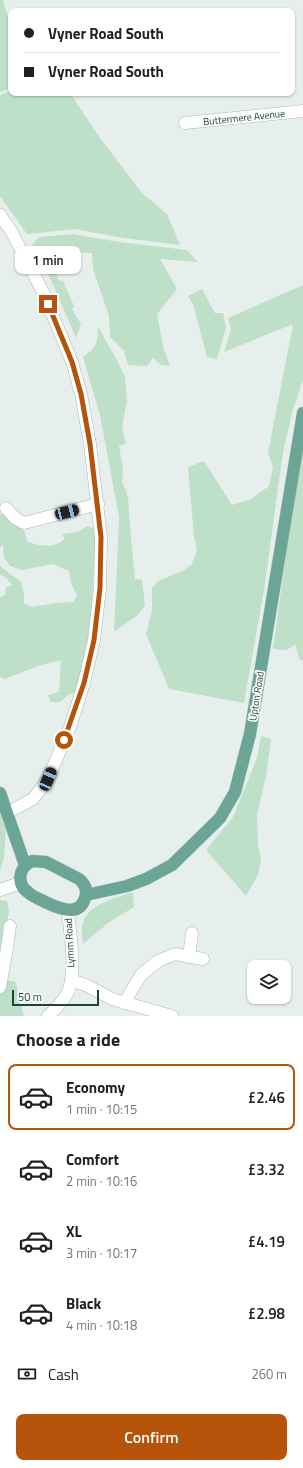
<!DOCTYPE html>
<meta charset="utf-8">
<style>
body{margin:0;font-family:"Titillium Web",sans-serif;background:#f6f6f6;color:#202124;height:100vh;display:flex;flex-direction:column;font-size:15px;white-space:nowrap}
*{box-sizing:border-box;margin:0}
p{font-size:13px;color:#757577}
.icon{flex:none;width:22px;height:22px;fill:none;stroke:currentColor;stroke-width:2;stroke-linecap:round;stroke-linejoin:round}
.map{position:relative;height:1016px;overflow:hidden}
.panel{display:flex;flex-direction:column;background:#fff;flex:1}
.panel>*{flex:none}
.banner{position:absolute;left:8px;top:8px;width:287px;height:88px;border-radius:8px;box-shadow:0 1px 3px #0004;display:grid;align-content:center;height:88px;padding:0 16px;background:#fff}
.fabs{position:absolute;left:247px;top:960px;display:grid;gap:8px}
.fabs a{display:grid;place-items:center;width:44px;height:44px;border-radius:8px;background:#fff;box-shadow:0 1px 3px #0004;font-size:20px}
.scale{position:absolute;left:12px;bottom:10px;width:87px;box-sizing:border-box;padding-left:4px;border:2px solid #24423a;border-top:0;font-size:11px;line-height:14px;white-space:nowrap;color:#24423a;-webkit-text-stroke:3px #f7fbf9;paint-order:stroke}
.end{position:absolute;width:18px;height:18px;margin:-9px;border:5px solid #b45309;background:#fff;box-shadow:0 0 0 2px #fff}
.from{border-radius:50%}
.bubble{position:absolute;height:28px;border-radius:8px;background:#fff;box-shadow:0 1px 3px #0004;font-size:13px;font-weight:600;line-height:28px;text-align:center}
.car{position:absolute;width:12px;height:24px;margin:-12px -6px;border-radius:5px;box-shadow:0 0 3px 1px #0007;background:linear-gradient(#222 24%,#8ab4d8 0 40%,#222 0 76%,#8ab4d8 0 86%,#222 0)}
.banner b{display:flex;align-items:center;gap:14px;height:38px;font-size:15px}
.banner b+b{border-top:1px solid #e0e0e0}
.banner i{width:10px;height:10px;background:#202124}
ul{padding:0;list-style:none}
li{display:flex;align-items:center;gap:12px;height:66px;margin:0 8px 6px;padding:0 8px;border:2px solid transparent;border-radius:8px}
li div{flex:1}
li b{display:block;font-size:15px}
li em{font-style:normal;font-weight:600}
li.on{border-color:#b45309}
li>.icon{width:36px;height:36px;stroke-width:1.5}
h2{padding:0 16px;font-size:18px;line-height:48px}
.pay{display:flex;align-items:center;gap:10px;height:44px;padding:0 16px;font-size:15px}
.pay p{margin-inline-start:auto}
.cta{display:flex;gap:8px;margin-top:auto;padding:8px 16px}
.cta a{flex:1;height:46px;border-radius:8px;background:#b45309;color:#fff;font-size:16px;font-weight:600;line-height:46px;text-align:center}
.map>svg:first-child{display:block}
.green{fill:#bfe0c8}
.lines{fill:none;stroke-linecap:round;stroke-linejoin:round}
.minor-casing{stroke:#a8b8b2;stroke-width:13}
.major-casing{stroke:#c2cac8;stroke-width:13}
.minor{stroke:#fff;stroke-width:12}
.major{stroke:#6aa596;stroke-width:12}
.route{stroke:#b45309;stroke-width:5}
.labels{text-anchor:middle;stroke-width:3.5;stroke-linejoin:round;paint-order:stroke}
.street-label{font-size:10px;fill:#24423a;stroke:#f7fbf9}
</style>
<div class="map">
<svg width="303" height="1016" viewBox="0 0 303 1016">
<rect width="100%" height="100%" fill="#e6efeb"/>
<!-- green -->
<g class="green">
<polygon points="0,0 3,0 11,28 11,88 0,92"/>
<polygon points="11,91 11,93 70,93 100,138 142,193 167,214 180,245 117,237 75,229 27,234 0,196 0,95"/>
<polygon points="73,234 119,242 187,250 198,262 160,259 177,289 157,314 164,350 170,366 161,365 153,358 147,366 128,365 124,351 110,337 109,316 93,269 92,253 53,251 58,280 63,281 74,306 72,309 81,324 76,338 51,280 32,245 39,237"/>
<polygon points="303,285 303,380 293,410 283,452 264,590 244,703 169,689 146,634 152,610 152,588 158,581 184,570 192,564 197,550 194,536 188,467 204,461 232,505 251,499 269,486 273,467 268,453 293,324 224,352 231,329 228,318"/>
<polygon points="202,289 215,313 223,313 226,328 217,359 207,357 193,304 188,296"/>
<path d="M 98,327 L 117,360 L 125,377 L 127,401 L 122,427 L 126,444 L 119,446 L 123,469 L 122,481 L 128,497 L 131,539 L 135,579 L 142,580 L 145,605 L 138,615 L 114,632 L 119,517 L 100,415 L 83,357 C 97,347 97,345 98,327 Z"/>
<polygon points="303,446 303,660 300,661 295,644 287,650 273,649 296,479"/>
<path d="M 0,514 L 6,514 L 23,529 L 28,542 C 41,546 53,549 65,539 L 62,534 L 78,532 L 87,526 L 96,529 L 89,654 L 83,689 L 68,695 L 60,702 L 51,702 L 48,695 L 59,692 L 61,660 L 41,665 L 5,679 L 0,677 L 0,597 L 5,595 L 6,587 L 12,585 L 7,579 L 0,574 L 0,566 L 21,582 L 24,594 L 24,603 L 32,607 L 56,603 L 73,602 L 77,595 L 71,583 L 69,571 L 53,564 L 22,570 L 10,566 L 4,558 L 3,545 L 0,547 Z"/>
<polygon points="261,736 271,739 266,776 257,815 258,844 261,859 258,875 246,896 206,850 233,817 257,758"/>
<polygon points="0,813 6,831 4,858 0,871"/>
<path d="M 133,892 L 134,907 L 108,923 L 83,944 C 83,939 81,933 82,928 C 84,904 114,899 133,892 Z"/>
<polygon points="0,900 7,901 9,911 0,962"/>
<polygon points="7,980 16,982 19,1000 24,1016 0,1016 0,993 4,992"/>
</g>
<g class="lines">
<defs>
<g id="minor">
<polyline points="185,123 303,111"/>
<polyline points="0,215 11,231 43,292 72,362 81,394 90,444 101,537 100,588 94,640 84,683 70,727 48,779 33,799 7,813"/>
<polyline points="6,508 15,518 24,523 98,504"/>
<polyline points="0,890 20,883"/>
<polyline points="189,957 192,933"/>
<polyline points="71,980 88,986 112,999 172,1016"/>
<polyline points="0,987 6,954 10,926"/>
<polyline points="124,1003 141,975 158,961 175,954 203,959"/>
<path d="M 48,1016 C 55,1009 64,1001 68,992 C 77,969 70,934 68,911"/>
</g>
<g id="major">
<polyline points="0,793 25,865"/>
<path d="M 32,861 L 46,862 L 79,879 C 85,884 88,890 85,898 C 79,918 58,908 45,902 C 40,899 33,897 29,893 C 16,884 18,868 32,861 Z"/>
<polyline points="86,895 127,886 146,879 172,865 220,818 235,792 250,734 303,413"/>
</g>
</defs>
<!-- minor casing -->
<use href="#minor" class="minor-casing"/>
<!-- major casing -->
<use href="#major" class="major-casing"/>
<!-- minor -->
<use href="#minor" class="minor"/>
<!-- major -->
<use href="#major" class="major"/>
</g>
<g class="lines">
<!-- route -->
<polyline class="route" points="48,304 72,362 81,394 90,444 101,537 100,588 94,640 84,683 64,740"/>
</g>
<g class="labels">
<!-- street labels -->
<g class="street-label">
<text transform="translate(244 117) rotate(-6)" y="4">Buttermere Avenue</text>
<text transform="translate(256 696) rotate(-81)" y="4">Upton Road</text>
<text transform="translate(69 943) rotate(-93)" y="4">Lymm Road</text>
</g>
</g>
</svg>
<div class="fabs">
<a><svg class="icon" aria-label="layers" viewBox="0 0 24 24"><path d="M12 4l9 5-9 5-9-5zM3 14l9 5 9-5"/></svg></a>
</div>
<div class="scale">50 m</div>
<i class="end from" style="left:64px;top:740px"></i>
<i class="end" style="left:48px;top:304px"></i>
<div class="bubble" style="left:15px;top:246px;width:66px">1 min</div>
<i class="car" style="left:67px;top:512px;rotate:76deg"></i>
<i class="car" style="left:48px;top:779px;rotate:23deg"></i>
<div class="banner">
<b><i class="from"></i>Vyner Road South</b>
<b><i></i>Vyner Road South</b>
</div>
</div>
<section class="panel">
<h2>Choose a ride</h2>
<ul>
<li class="on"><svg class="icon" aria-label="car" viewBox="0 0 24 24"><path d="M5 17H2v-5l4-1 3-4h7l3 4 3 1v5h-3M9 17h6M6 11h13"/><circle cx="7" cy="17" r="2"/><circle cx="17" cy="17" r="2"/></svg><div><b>Economy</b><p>1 min · 10:15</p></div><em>£2.46</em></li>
<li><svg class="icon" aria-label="car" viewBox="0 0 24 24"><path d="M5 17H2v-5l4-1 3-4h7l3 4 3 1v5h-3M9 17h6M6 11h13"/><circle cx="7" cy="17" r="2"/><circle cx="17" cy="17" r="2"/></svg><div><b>Comfort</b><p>2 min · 10:16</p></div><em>£3.32</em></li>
<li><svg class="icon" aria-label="car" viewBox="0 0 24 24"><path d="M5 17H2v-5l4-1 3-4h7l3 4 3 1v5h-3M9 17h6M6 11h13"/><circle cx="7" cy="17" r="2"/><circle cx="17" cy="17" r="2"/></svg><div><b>XL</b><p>3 min · 10:17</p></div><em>£4.19</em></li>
<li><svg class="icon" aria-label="car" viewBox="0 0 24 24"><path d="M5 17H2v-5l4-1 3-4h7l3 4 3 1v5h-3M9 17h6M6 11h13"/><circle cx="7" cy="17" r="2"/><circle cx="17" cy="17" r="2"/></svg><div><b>Black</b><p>4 min · 10:18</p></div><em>£2.98</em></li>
</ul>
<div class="pay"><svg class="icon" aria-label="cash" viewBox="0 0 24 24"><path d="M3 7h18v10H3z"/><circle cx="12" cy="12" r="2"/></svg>Cash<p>260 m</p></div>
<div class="cta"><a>Confirm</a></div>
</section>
